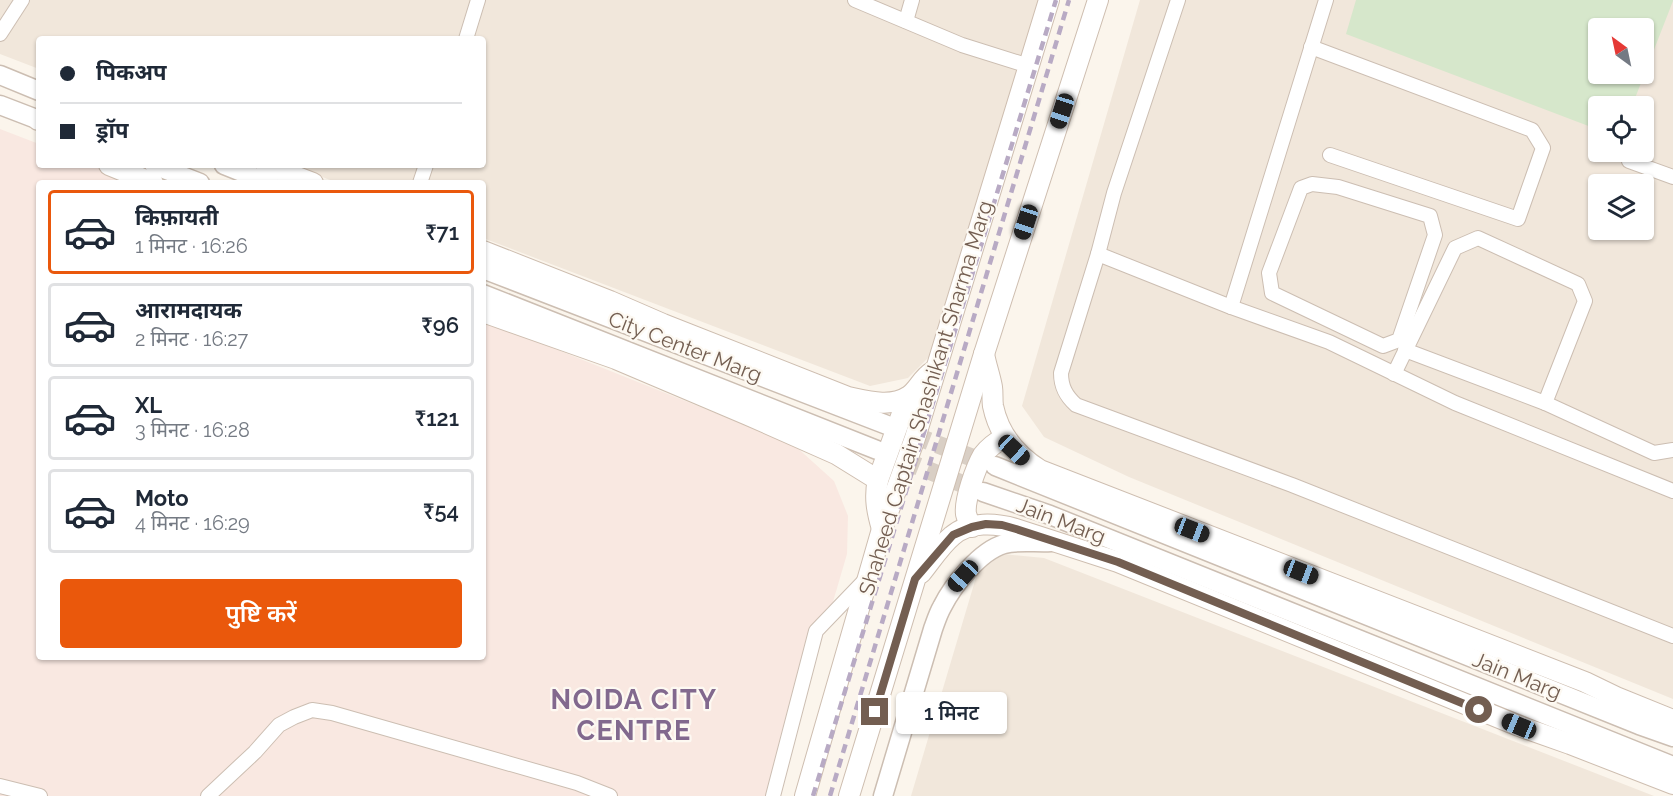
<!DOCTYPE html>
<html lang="hi">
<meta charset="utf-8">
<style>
body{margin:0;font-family:Raleway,"Noto Sans Devanagari",sans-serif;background:#f2f2f3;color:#1f2937;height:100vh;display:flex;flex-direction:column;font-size:22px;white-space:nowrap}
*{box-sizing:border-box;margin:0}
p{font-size:20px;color:#747a83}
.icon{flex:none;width:33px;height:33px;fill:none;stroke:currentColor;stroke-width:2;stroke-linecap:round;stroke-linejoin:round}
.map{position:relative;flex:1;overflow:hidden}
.details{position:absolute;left:36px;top:180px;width:450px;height:480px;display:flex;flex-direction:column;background:#fff;border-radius:6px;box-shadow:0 2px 4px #0004}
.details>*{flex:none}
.hud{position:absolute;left:36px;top:36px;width:450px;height:132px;border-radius:6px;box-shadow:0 2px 4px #0004;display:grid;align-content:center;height:132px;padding:0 24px;background:#fff}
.needle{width:39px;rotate:327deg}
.tools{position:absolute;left:1588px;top:18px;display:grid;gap:12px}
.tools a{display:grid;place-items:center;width:66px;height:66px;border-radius:6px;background:#fff;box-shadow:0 2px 4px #0004;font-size:30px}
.end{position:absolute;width:27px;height:27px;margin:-14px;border:8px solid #735e51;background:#fff;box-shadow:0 0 0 3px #fff}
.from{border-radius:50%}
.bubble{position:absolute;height:42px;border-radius:6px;background:#fff;box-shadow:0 2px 4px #0004;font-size:20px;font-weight:600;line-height:42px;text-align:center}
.car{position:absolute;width:18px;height:36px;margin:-18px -9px;border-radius:8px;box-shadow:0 0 4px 2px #0007;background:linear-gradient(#222 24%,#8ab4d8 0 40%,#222 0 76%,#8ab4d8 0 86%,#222 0)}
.hud b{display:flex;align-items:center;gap:21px;height:57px;font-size:22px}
.hud b+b{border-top:2px solid #e0e1e3}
.hud i{width:15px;height:15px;background:#1f2937}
ul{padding:10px 0 0;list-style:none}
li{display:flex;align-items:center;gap:18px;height:84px;margin:0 12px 9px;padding:0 12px;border:3px solid #e0e1e3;border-radius:6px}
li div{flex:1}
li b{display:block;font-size:22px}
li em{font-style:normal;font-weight:600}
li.selected{border-color:#ea580c}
li>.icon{width:54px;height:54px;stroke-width:1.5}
.action{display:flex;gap:12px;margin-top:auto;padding:12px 24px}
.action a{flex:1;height:69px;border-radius:6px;background:#ea580c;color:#fff;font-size:24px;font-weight:600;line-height:69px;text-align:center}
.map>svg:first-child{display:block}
.residential{fill:#f1e7db;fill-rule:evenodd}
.commercial{fill:#f9e8e1}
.green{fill:#d6e7cb;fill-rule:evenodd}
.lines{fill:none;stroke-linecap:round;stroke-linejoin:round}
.tertiary-tunnel{stroke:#d9cfc5;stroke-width:18;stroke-dasharray:18 9;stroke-linecap:butt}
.minor-casing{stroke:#ccbeb2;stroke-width:16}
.tertiary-casing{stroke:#ccbeb2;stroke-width:21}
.secondary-casing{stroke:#cebeb0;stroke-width:22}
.minor{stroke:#fff;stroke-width:14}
.tertiary{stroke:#fff;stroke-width:18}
.secondary{stroke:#fff;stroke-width:20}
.rail{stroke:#b8aac4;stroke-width:4.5;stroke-dasharray:9 6;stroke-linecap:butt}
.route{stroke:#735e51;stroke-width:8}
.labels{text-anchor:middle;stroke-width:4.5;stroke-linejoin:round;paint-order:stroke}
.street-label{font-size:21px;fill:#735e51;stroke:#fdf9f2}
.district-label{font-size:27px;font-weight:bold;letter-spacing:1.5px;fill:#82698e;stroke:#fdf9f2}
</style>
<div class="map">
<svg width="1673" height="796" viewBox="0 0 1673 796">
<rect width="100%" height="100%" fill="#fbf5ec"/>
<!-- residential -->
<g class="residential">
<polygon points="0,0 1044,0 934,352 908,378 870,386 483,238 483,183 338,183 291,165 483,165 483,39 39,39 39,69 0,54"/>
<path d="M 1140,0 L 1673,0 L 1673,699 L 1129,477 L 1044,437 L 1022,406 ZM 1599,28 L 1644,28 L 1644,74 L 1599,74 ZM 1599,106 L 1644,106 L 1644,152 L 1599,152 ZM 1599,184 L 1644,184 L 1644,230 L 1599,230 Z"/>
<polygon points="1002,554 1044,558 1654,796 911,796 977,574"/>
</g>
<!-- commercial -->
<polygon class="commercial" points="0,129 39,144 39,165 93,165 140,183 39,183 39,657 483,657 483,320 793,444 834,481 848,516 847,554 776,796 0,796"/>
<!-- green -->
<path class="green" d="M 1356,0 L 1673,0 L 1673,1 L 1632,106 L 1599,106 L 1599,130 L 1346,34 ZM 1599,28 L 1644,28 L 1644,74 L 1599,74 Z"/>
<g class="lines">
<!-- tertiary-tunnel -->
<g class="tertiary-tunnel">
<polyline points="887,425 994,466"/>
<polyline points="877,450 983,492"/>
</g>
<defs>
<g id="minor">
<polyline points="855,0 962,45 1029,66"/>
<path d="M 1178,0 L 1114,193 L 1098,254 L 1061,373 C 1061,387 1066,396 1076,405 L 1292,485 L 1673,636"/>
<polyline points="906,21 912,0"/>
<polyline points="0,34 22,0"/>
<polyline points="466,39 478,0"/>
<polyline points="1311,47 1532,130 1543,148 1518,219 1330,155"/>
<polyline points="1629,161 1673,177"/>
<polyline points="420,183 426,165"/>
<polygon points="1312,184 1338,187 1430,216 1435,235 1399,340 1383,346 1272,293 1269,273 1301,188"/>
<polyline points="1098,254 1231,307 1329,342 1455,403 1673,491"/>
<polyline points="1231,307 1326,0"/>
<polyline points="1394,374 1455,248 1478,238 1578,284 1585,301 1545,403 1405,350"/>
<polyline points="1545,403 1654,453 1673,450"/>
<polyline points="0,786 40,796"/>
<polyline points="208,796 255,752 279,725 294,717 312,710 332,713 577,783 610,796"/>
<polyline points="773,796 816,631 867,578"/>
</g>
<g id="tertiary">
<polyline points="0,75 39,91"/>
<polyline points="0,105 39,120"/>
<polyline points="154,165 200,183"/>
<polyline points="224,165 269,183"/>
<polyline points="483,269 887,425"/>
<polyline points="483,294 877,450"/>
<polyline points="995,466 1639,725 1673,737"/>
<polyline points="983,492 1050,515 1673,766"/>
<path d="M 883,796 L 933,629 C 936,621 938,614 942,607 C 953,585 980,551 1004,544 C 1019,540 1036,543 1051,542"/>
</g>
<g id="secondary">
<polyline points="38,120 39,120"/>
<polyline points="109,165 153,183"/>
<polyline points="266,165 313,183"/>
<path d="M 483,251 L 610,301 L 663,324 L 848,397 C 867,401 891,408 909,396 C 918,390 922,378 932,372"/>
<polyline points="483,312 616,359 748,415 836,454 878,480"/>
<path d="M 984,354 C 986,365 990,376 992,387 C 993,393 992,400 993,406 C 999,435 1016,455 1040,470 L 1585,682 L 1616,697 L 1673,720"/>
<path d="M 972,527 C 969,523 967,518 966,514 C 964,500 976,467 983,455 C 989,447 996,442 1005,437"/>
<path d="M 882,529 C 877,512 874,497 878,480 L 908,397"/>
<path d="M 921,573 C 931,561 940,546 952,536 C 969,521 996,523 1016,529 L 1118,562 L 1519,726 L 1570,744 L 1673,784"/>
<polyline points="805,796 882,529 915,438 1049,0"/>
<polyline points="849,796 984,354 1098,0"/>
</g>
</defs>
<!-- minor casing -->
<use href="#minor" class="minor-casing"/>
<!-- tertiary casing -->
<use href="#tertiary" class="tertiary-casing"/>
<!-- secondary casing -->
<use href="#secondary" class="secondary-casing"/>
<!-- minor -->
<use href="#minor" class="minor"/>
<!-- tertiary -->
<use href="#tertiary" class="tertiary"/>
<!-- secondary -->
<use href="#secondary" class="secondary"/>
<!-- rail -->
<g class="rail">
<polyline points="813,796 1056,0"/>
<polyline points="830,796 1069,0"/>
</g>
</g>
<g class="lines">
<!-- route -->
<polyline class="route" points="875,712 915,579 953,535 972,527 986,524 1002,525 1016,529 1118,562 1479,710"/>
</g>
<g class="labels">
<!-- street labels -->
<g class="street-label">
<text transform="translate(685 347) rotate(21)" y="7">City Center Marg</text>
<text transform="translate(926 398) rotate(-73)" y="7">Shaheed Captain Shashikant Sharma Marg</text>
<text transform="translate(1061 521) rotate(21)" y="7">Jain Marg</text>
<text transform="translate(1517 676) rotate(22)" y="7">Jain Marg</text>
</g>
<!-- district labels -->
<g class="district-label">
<text x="634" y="709">NOIDA CITY<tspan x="634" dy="31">CENTRE</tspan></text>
</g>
</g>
</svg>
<div class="tools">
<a><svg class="needle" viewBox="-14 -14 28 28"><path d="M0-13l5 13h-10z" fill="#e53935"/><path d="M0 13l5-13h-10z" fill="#747a83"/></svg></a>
<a><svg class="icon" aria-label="locate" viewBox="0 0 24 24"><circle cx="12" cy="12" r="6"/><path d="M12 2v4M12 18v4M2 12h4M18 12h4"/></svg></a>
<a><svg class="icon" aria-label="layers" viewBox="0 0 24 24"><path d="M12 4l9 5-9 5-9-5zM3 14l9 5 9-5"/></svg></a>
</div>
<i class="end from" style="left:1479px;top:710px"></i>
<i class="end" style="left:875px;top:712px"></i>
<div class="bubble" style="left:896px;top:692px;width:111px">1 मिनट</div>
<i class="car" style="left:1062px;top:111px;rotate:198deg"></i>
<i class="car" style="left:1026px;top:222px;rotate:198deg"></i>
<i class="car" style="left:1014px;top:450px;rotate:133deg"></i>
<i class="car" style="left:1192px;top:530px;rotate:111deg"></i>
<i class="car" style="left:1301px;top:572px;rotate:111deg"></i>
<i class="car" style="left:963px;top:576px;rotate:222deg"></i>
<i class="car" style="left:1519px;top:726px;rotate:293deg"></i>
<div class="hud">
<b><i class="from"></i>पिकअप</b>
<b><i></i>ड्रॉप</b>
</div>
<section class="details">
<ul>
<li class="selected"><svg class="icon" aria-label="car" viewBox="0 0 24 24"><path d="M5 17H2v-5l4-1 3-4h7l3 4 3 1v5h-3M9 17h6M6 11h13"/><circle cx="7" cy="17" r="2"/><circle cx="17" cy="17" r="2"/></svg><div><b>किफ़ायती</b><p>1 मिनट · 16:26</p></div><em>₹71</em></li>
<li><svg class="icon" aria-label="car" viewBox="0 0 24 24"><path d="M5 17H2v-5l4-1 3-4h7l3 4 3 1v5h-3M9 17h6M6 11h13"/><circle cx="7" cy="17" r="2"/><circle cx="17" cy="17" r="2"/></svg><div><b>आरामदायक</b><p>2 मिनट · 16:27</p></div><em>₹96</em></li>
<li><svg class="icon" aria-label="car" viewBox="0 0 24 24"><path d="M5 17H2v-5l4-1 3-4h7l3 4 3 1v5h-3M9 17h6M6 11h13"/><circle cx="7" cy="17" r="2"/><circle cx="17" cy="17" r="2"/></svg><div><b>XL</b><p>3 मिनट · 16:28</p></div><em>₹121</em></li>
<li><svg class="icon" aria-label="car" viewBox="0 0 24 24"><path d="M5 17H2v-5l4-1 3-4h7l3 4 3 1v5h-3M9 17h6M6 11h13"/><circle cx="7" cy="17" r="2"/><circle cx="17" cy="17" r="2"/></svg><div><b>Moto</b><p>4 मिनट · 16:29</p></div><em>₹54</em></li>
</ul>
<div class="action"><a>पुष्टि करें</a></div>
</section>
</div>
